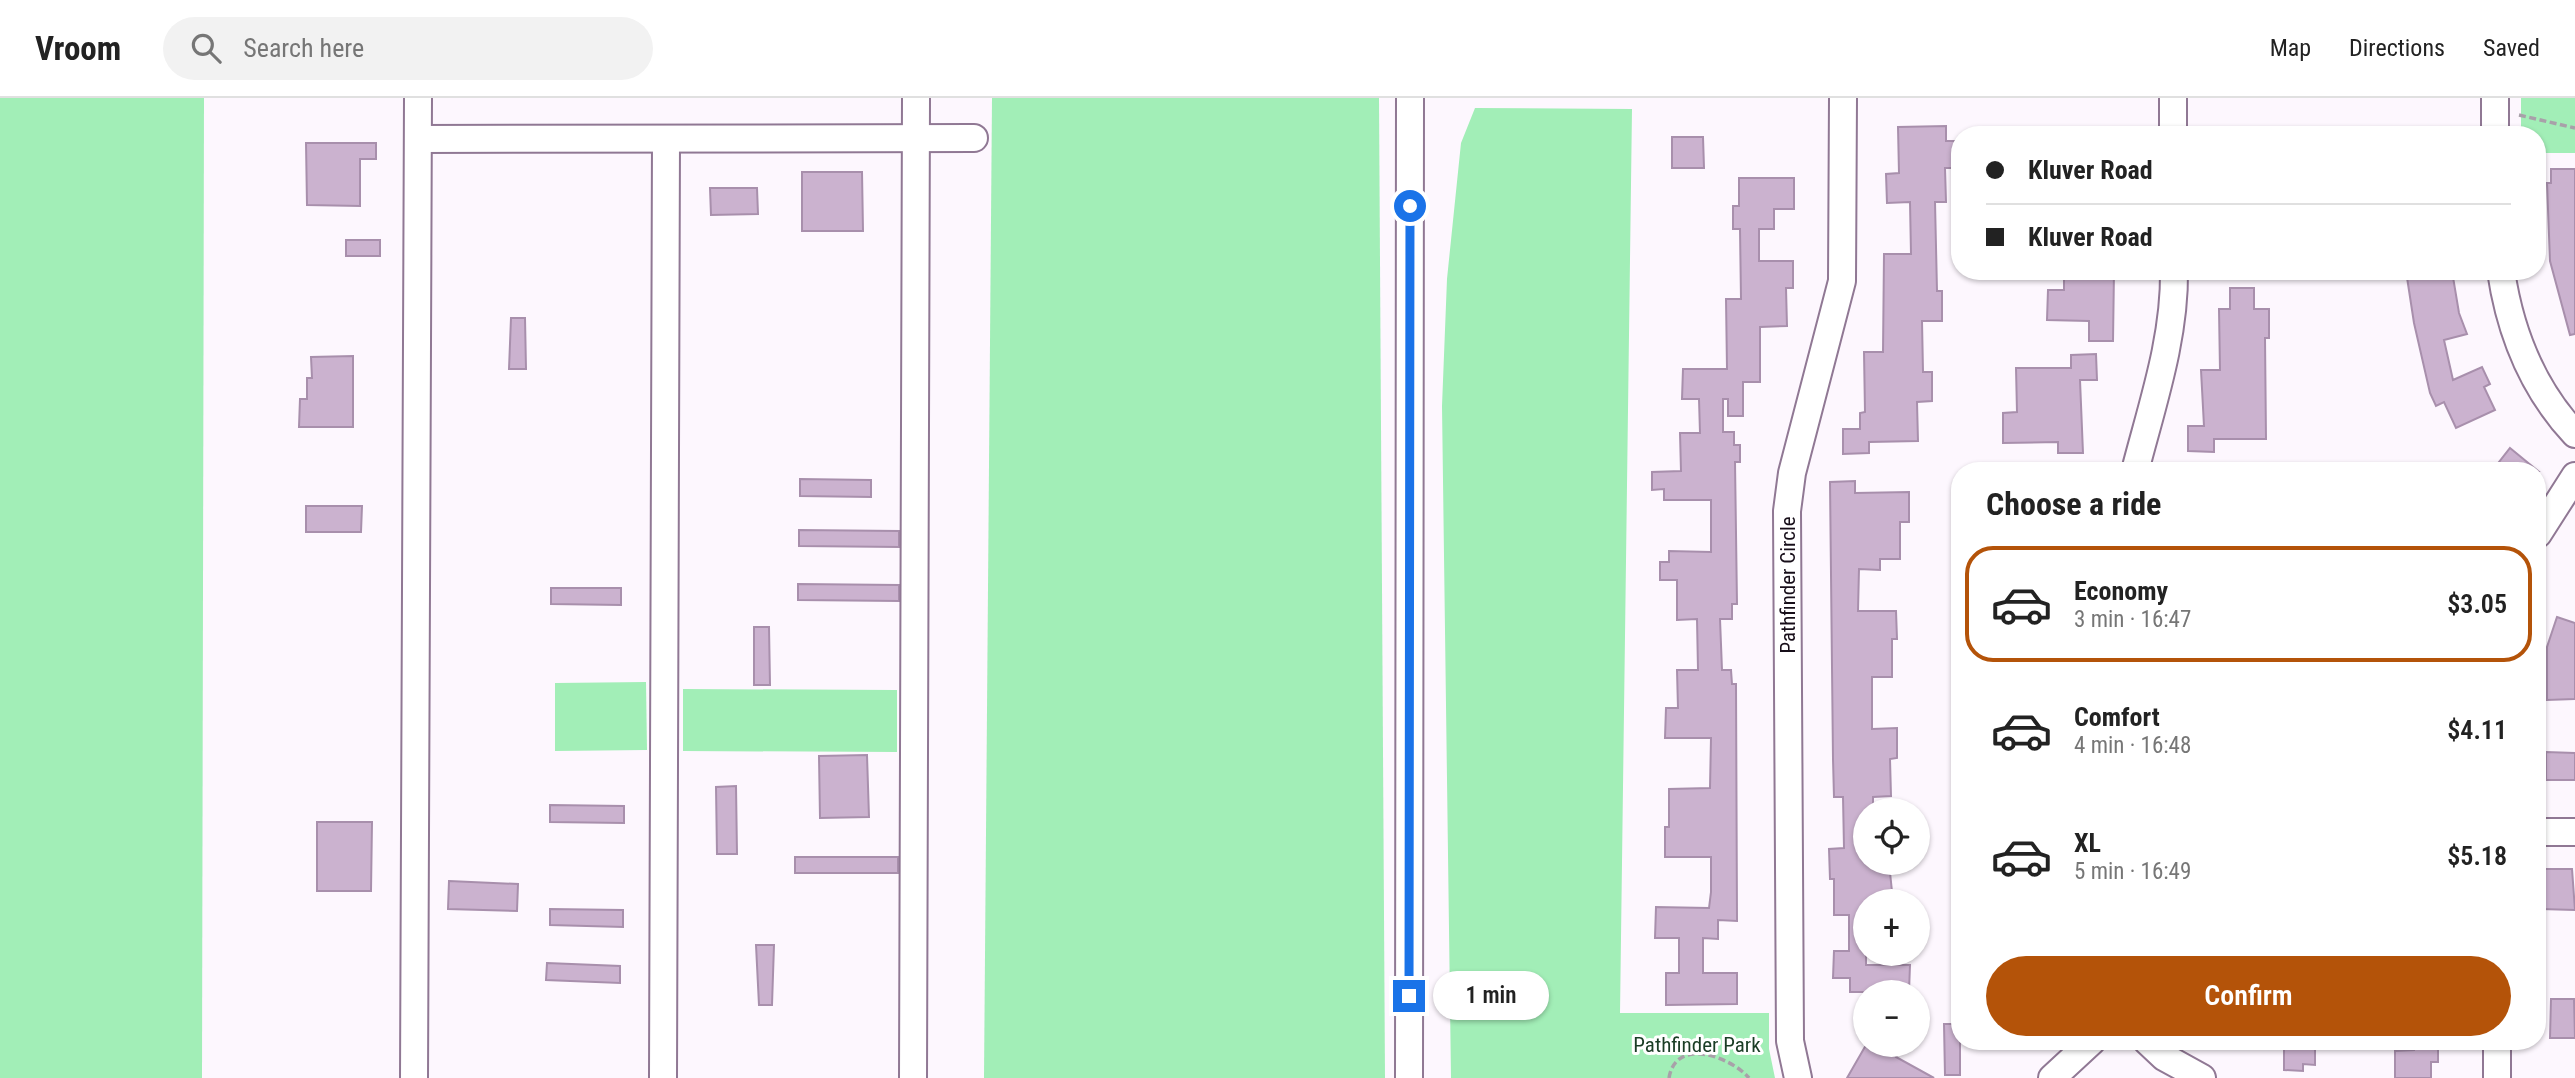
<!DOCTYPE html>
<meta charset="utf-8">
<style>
body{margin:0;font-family:"Roboto Condensed",sans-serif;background:#f2f2f2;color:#222;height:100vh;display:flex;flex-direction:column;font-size:26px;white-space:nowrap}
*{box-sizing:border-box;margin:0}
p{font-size:23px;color:#767676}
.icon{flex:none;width:38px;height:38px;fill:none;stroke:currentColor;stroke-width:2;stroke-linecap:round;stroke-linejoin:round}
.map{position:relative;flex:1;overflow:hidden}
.sheet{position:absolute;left:1951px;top:364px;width:595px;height:588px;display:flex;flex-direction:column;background:#fff;border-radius:28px;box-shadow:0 2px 5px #0004}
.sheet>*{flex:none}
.guide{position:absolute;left:1951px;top:28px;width:595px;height:154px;border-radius:28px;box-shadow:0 2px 5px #0004;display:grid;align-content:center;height:154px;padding:0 35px;background:#fff}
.buttons{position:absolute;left:1853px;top:700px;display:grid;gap:14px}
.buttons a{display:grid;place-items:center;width:77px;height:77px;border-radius:50%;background:#fff;box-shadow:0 2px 5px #0004;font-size:35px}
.end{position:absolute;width:32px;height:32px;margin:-16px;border:9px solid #1a73e8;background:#fff;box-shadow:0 0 0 4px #fff}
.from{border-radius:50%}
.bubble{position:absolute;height:49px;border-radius:24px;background:#fff;box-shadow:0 2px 5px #0004;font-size:23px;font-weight:600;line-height:49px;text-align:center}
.guide b{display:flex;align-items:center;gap:24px;height:66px;font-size:26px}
.guide b+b{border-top:2px solid #e0e0e0}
.guide i{width:18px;height:18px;background:#222}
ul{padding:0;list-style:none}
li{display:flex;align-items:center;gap:21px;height:116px;margin:0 14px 10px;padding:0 21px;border:4px solid transparent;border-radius:28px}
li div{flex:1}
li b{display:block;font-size:26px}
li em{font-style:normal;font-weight:600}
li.active{border-color:#b45309}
li>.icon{width:63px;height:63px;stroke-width:1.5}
h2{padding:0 35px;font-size:32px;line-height:84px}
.button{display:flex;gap:14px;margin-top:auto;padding:14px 35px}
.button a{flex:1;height:80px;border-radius:42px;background:#b45309;color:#fff;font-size:28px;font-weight:600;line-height:80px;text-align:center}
header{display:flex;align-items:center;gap:42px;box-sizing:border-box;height:98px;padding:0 35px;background:#fff;border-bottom:2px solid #e0e0e0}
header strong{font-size:33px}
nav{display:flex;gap:38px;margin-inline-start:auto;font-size:24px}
.search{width:490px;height:63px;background:#f2f2f2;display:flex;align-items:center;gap:18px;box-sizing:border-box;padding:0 24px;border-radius:38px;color:#767676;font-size:26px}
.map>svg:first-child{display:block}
.green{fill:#a2eeb7}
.building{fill:#cbb2cf;stroke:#a88fac;stroke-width:2}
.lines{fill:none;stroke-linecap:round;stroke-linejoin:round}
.minor-casing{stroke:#907894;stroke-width:30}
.path{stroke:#a8a1a9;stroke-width:3.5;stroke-dasharray:7 3.5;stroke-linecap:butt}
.minor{stroke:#fff;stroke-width:26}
.route{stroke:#1a73e8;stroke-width:9}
.labels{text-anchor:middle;stroke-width:6;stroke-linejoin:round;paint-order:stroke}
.street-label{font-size:21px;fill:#170e19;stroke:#fff}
.park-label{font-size:21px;fill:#1a3d25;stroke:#fff}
</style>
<header>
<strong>Vroom</strong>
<div class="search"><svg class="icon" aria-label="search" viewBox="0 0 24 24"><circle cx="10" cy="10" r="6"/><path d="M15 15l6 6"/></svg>Search here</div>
<nav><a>Map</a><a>Directions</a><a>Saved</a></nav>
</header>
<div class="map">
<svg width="2575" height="980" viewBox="0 0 2575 980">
<rect width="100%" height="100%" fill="#fdf7fe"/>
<!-- green -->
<g class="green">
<polygon points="0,0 204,0 202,980 0,980"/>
<polygon points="992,0 1379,0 1385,980 984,980"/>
<polygon points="2521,0 2575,0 2575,55 2538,55 2538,37 2521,37"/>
<polygon points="1475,10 1632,11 1620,915 1769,915 1769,951 1775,980 1451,980 1442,308 1447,181 1461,45"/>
<polygon points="646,584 647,652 555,653 555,585"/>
<polygon points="683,591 897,592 897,654 683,653"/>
</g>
<!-- building -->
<g class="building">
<polygon points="1946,28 1946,43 1960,43 1960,70 1945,70 1946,104 1935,104 1937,193 1942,193 1942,223 1922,223 1923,274 1932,274 1932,303 1917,304 1918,343 1869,344 1869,355 1843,356 1843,331 1860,331 1860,315 1865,314 1864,254 1883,254 1884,156 1911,156 1910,104 1887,105 1886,76 1899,75 1898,29"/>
<polygon points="1672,39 1703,39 1704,70 1672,70"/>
<polygon points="306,45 376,45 376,61 360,61 360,108 307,107"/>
<polygon points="2551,71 2575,71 2575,236 2570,237 2550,163 2547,85 2551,85"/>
<polygon points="802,74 862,74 863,133 802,133"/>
<polygon points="1739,80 1794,80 1794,111 1774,111 1774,131 1759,131 1759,163 1793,163 1793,190 1786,190 1787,228 1760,229 1760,284 1743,284 1743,318 1728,318 1728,301 1723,301 1723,334 1734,334 1734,347 1740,347 1740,364 1735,364 1737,506 1732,506 1732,521 1720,521 1722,572 1731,572 1732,586 1736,586 1737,823 1718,822 1718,841 1703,840 1703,875 1737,875 1737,906 1666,907 1666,875 1679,875 1679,840 1655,840 1656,809 1709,810 1711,794 1711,759 1665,759 1665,729 1669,729 1669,691 1710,690 1711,640 1665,640 1666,610 1678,610 1677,572 1698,572 1697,521 1677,522 1677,482 1660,482 1660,464 1669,464 1669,453 1711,454 1711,402 1664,402 1664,391 1652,392 1652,374 1681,373 1680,335 1700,335 1699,301 1682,301 1683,271 1727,271 1726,201 1741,201 1740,131 1733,131 1733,108 1739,108"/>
<polygon points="710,90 757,90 758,116 711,117"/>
<rect x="346" y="142" width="34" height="16"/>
<polygon points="2064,173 2114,173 2113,243 2089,243 2089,223 2047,222 2048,192 2064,192"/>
<polygon points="2406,173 2452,173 2459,215 2467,236 2444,242 2453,282 2482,269 2490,286 2484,289 2495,312 2456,330 2444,304 2436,308 2430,295 2414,225"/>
<polygon points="2230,190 2254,190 2254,211 2269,211 2269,240 2265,240 2266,341 2214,341 2214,354 2188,353 2188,328 2204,328 2201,272 2220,272 2219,211 2230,211"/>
<polygon points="511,220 525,220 526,271 509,271"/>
<polygon points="2096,256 2097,282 2080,282 2083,355 2058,355 2058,344 2003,345 2003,315 2017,314 2016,270 2071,270 2071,257"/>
<polygon points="353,258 353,329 299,329 300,301 307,301 307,280 312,280 311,259"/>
<polygon points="2510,350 2538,373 2492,373"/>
<polygon points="800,381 871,382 871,399 800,398"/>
<polygon points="1855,383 1855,395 1909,394 1909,424 1900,424 1900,461 1880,461 1880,472 1859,471 1858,513 1896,513 1897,541 1892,541 1892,579 1872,579 1872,631 1897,630 1897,660 1890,661 1891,698 1873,699 1873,712 1866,712 1866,765 1889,765 1893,803 1866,803 1866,867 1910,867 1909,894 1850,894 1850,880 1833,880 1834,853 1849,853 1849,817 1834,817 1834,781 1830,781 1829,751 1844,750 1843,699 1834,699 1833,661 1830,384"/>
<polygon points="306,408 362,408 361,434 306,434"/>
<polygon points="799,432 899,433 899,449 799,448"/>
<polygon points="798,486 899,487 899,503 798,502"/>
<polygon points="551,490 621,490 621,507 551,506"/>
<polygon points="2557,519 2575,525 2575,601 2547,602 2547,549"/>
<polygon points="754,529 769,529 770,587 754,587"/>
<polygon points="2546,654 2575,655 2575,682 2546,682"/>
<polygon points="867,657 869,719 820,720 819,658"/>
<polygon points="736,688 737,756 717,756 716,689"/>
<polygon points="550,707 624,708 624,725 550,724"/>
<polygon points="317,724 372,724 371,793 317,793"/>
<rect x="795" y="759" width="103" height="16"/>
<polygon points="2538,771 2572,771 2575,812 2538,811"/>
<polygon points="449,783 518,786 517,813 448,811"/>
<polygon points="550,811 623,812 623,829 550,827"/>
<polygon points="756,847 774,847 772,907 759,907"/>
<polygon points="547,865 620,868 620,885 546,882"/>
<polygon points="2551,901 2574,901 2575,940 2550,940"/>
<polygon points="1944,926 1960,926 1960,977 1945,977"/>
<polygon points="2284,943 2315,943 2315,967 2303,966 2303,973 2284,972"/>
<polygon points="2414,943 2438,943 2438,964 2431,964 2431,980 2395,980 2395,953 2414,952"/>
<polygon points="1866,947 1902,947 1896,959 1934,980 1847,980"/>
</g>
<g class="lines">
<defs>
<g id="minor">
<polyline points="2173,0 2173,37"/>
<polyline points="2495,0 2495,37"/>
<polyline points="418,41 974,40"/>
<path d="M 2501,173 C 2510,234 2533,291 2575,336"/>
<path d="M 2135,373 C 2152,307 2175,241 2174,173"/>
<polyline points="2538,436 2575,378"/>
<polyline points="2538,734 2575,734"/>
<polyline points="2147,943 2164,959 2202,980"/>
<polyline points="2497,943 2497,980"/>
<polyline points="414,980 418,0"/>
<polyline points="663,980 666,41"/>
<polyline points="913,980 916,0"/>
<polyline points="1409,980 1410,0"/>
<polyline points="1798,980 1790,943 1787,413 1792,375 1842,183 1843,0"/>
<polyline points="2052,980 2092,943"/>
</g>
</defs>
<!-- minor casing -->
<use href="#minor" class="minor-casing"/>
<!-- path -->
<g class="path">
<polyline points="2519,17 2575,30"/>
<path d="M 1669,980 C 1676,938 1731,959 1749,980"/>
</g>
<!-- minor -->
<use href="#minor" class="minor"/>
</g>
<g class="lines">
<!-- route -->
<polyline class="route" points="1409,898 1410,108"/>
</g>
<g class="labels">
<!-- street labels -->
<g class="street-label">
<text transform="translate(1788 487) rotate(-90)" y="7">Pathfinder Circle</text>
</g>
<!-- park labels -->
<g class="park-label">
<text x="1697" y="954">Pathfinder Park</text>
</g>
</g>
</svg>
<div class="buttons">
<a><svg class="icon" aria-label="locate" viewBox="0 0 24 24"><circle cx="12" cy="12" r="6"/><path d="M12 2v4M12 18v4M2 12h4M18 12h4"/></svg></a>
<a>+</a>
<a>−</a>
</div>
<i class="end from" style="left:1410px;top:108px"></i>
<i class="end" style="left:1409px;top:898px"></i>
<div class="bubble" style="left:1433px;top:873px;width:116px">1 min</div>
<div class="guide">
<b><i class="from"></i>Kluver Road</b>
<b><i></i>Kluver Road</b>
</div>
<section class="sheet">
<h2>Choose a ride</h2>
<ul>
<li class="active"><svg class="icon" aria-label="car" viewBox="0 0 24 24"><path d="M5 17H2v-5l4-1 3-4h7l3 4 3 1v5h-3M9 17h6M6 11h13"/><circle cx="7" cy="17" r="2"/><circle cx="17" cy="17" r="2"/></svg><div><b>Economy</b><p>3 min · 16:47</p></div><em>$3.05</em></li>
<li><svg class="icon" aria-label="car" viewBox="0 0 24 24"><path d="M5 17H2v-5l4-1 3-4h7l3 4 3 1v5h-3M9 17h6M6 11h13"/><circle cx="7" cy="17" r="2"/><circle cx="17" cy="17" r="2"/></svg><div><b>Comfort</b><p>4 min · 16:48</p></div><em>$4.11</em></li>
<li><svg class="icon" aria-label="car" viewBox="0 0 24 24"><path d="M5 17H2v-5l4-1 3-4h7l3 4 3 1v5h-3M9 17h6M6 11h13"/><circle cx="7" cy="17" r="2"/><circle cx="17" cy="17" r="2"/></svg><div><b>XL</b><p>5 min · 16:49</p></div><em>$5.18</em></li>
</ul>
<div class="button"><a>Confirm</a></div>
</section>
</div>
